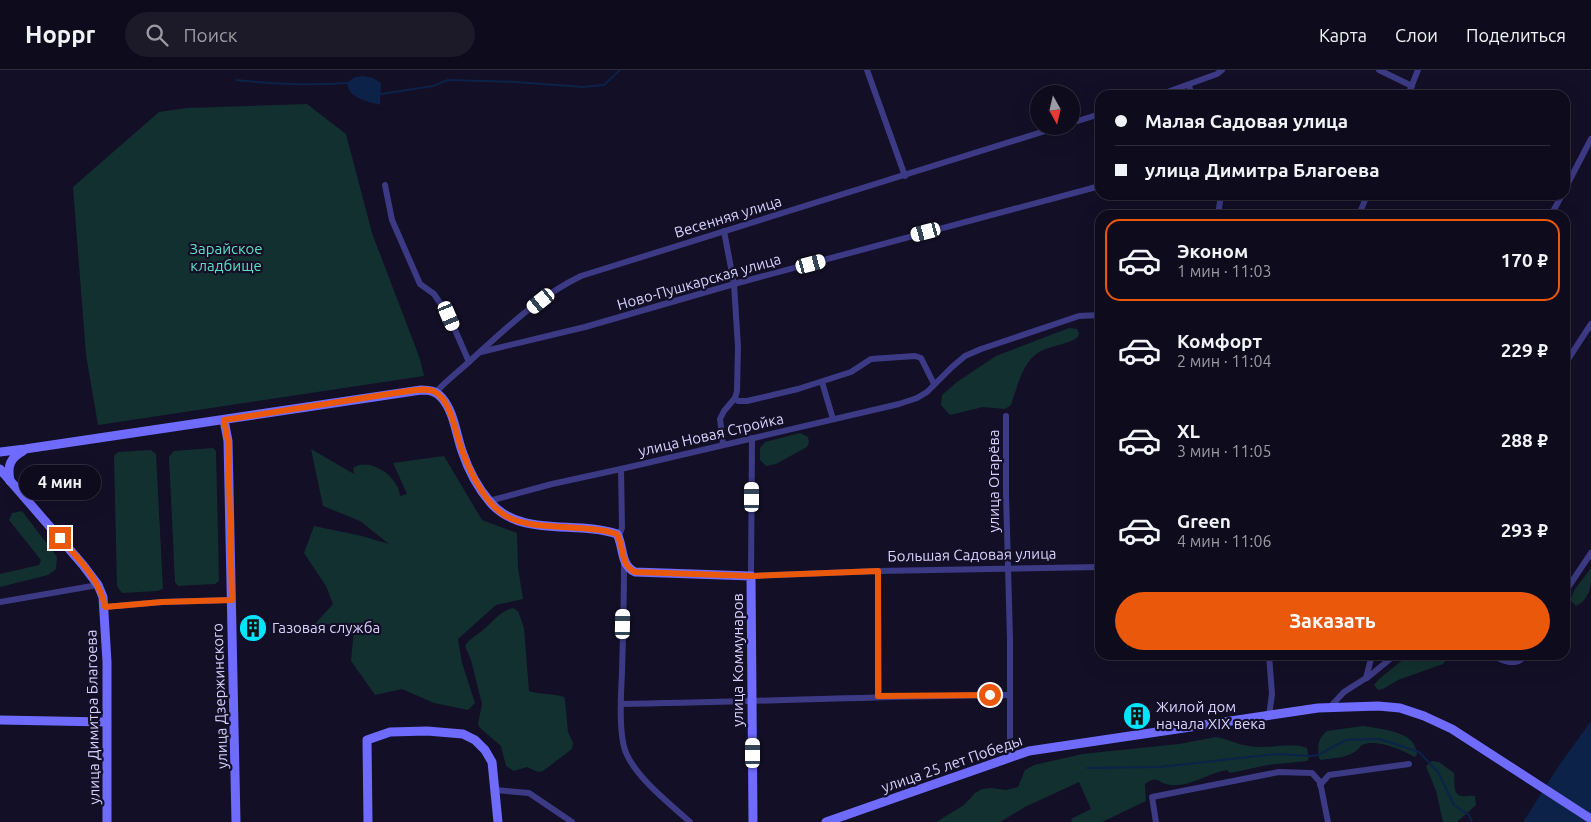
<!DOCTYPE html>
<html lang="ru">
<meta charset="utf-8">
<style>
body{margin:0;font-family:Ubuntu,sans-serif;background:#1c1929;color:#f1f3f6;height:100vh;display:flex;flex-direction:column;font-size:19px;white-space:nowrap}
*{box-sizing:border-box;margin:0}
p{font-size:16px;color:#9b9ba3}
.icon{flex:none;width:28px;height:28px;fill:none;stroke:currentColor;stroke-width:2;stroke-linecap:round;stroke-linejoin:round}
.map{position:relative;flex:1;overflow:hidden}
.details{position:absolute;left:1095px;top:140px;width:475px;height:450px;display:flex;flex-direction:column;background:#0e0b1c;border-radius:15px;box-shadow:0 5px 20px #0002,0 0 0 1px #2e2b3b}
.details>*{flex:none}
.hud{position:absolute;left:1095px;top:20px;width:475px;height:110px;border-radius:15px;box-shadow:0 5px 20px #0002,0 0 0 1px #2e2b3b;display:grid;align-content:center;height:110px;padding:0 20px;background:#0e0b1c}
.needle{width:32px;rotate:172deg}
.controls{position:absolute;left:1030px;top:15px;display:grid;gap:10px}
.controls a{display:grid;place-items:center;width:50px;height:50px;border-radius:50%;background:#0e0b1c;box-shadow:0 5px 20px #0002,0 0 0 1px #2e2b3b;font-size:25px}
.end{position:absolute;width:22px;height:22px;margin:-11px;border:6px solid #ea580c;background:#fff;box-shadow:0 0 0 2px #fff}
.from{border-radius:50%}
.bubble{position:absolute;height:35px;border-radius:18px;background:#0e0b1c;box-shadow:0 5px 20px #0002,0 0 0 1px #2e2b3b;font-size:16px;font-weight:700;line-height:35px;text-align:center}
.car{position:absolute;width:15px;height:30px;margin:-15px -8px;border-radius:6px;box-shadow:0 0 4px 1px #0007;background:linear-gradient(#fff 24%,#345 0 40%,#fff 0 76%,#345 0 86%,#fff 0)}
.hud b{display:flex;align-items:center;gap:18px;height:48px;font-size:19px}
.hud b+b{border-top:1px solid #2e2b3b}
.hud i{width:12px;height:12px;background:#f1f3f6}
ul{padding:9px 0 0;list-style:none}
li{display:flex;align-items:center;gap:15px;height:82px;margin:0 10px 8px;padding:0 10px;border:2px solid transparent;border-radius:15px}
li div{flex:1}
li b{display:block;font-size:19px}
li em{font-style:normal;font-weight:700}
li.on{border-color:#ea580c}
li>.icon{width:45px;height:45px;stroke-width:1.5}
.action{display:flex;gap:10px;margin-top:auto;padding:10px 20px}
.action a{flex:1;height:58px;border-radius:30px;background:#ea580c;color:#fff;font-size:20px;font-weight:700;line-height:58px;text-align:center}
header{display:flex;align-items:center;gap:30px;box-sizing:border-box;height:70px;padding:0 25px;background:#0e0b1c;border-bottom:1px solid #2e2b3b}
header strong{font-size:24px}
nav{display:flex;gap:28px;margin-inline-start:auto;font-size:18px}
.search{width:350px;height:45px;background:#1c1929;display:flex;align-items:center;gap:12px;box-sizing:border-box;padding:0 18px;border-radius:28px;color:#9b9ba3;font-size:19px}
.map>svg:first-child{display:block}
.green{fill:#12302f}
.water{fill:#0c2248}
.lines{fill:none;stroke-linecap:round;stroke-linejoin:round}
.stream{stroke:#0c2248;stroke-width:2}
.street{stroke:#3d3a85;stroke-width:6}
.secondary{stroke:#6f6bff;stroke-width:9}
.route{stroke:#ea580c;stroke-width:6}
.labels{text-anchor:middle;stroke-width:4.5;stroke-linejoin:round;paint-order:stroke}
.street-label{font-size:15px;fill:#d9d4ff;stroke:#130f26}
.park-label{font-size:15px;fill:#5fe0c0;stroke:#130f26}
.poi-label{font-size:15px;fill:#d9d4ff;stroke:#130f26;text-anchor:start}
</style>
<header>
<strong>Hoppr</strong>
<div class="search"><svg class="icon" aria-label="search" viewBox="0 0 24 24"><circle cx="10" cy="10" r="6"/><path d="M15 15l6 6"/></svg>Поиск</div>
<nav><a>Карта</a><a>Слои</a><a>Поделиться</a></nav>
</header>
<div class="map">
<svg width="1591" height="752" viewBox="0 0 1591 752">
<rect width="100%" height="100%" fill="#130f26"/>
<!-- green -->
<g class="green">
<polygon points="307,34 346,64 372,163 420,289 424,306 98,355 86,285 73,117 159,42 187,38"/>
<path d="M 1069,258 L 1077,259 L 1079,263 L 1078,267 C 1067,275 1053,275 1041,281 C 1022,291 1018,316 1011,335 L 1005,339 L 983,337 L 950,345 L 941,335 L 942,325 L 957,312 L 996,286 Z"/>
<polygon points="800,363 808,367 809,372 807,377 776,394 766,396 760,390 760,378 765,372"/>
<polygon points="213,378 216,381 219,511 215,514 178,516 175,512 169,387 174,381"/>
<path d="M 311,379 L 354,404 L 353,398 C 371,386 399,408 400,426 L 407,424 L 393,393 L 444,386 L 482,450 L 517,463 L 518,498 L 523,529 L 496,535 L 458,569 L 462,593 L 475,633 L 468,640 L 434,633 L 402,619 L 375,625 L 351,591 L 354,559 L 335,554 L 314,555 L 333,534 L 326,516 L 304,483 L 314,456 L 362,466 L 389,474 L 360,451 L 323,436 Z"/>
<polygon points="151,380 156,384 163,519 157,521 122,523 117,516 114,386 118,382"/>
<polygon points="22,441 57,487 56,499 48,505 0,517 0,504 39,495 41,490 9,450 12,443"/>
<path d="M 1591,498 C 1591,514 1591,529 1576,536 L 1570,530 L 1575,519 Z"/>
<path d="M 513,538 L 518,541 L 524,558 L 529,621 C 540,625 553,623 564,627 L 565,630 L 568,662 L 573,673 L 572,679 L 543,701 L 538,702 L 527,697 L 514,701 L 506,696 L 501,676 L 480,658 L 478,654 L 482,634 L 471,590 L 465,576 C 470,568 477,565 483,560 C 493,552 500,541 513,538 Z"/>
<polygon points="1409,585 1449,586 1443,594 1398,610 1383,619 1378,620 1374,615 1379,609"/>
<path d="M 1363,656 C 1381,659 1417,661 1417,685 L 1414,687 C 1404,680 1377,670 1365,674 C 1360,675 1360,678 1356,681 C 1347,688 1332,688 1321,690 L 1319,688 C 1317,676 1318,668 1327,661 Z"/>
<path d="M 1216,667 C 1231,670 1243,677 1259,677 C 1275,678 1292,672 1307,678 L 1309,688 L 1307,691 L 1268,695 L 1230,703 L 1227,700 C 1208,703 1191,717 1170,715 C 1158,714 1159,704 1145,714 L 1146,731 L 1102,752 L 1072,752 L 1071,749 L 1091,739 L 1079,712 L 1025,737 L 1000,752 L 936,752 L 964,735 L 975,723 L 982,719 L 991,718 L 1006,720 L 1018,717 L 1025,700 L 1034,695 L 1082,684 L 1179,674 Z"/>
<path d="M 1432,691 L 1439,692 L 1454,703 C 1455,710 1452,725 1462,726 C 1466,727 1470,725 1475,726 L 1476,735 L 1457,752 L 1443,752 L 1436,721 L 1426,696 Z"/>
</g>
<!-- water -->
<g class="water">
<path d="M 363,6 L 373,8 L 381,13 L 380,35 C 367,31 349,29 347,13 L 355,7 Z"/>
<polygon points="1591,651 1591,752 1523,752 1560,694"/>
</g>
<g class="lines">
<!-- stream -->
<g class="stream">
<path d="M 236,10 C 274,14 310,16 347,13"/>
<polyline points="381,24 433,16 448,10 516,12 583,17 604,15 620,0"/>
<polyline points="1087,698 1159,697 1277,684 1312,686 1318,685 1346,670 1380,669 1419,682 1438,702 1454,735 1469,745 1472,752"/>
</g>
<!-- street -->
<g class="street">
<polyline points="867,0 905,106"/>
<polyline points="1379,0 1412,16"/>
<polyline points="1189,16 1192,25"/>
<polyline points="1159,25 1217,4 1222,0"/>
<polyline points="1408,25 1418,0"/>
<polyline points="1071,53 1100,44"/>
<polyline points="385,115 392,150 420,214 434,224 449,246 469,292"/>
<polyline points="1565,119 1591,69"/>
<polyline points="1218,145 1221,125"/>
<polyline points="1359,145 1367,125"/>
<polyline points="1551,145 1562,125"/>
<polyline points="481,282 585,257 734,214 1100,116"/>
<polyline points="1565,294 1591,254"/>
<polyline points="822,312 833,349"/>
<path d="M 436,322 C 447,310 458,302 470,291 C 504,260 539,226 581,206 L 1061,56"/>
<polyline points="735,328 738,331 747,331 798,319 851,302 871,289 915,286 921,288 934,314"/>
<polyline points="1006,346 1006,423 1010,569 1010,687"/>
<polyline points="752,368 751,506 878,501 1100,497"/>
<polyline points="723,374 720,349 724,341 735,328 737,321 738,277 734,214 724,161"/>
<polyline points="489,431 552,414 621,399 899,334 917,328 927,322 952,297 965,286 981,279 1079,246 1100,245"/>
<polyline points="617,464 620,463 622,458 621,399"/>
<path d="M 624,494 C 624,530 623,566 622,602 C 621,623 618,667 627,685 C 639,710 669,733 690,752"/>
<polyline points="878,501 879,626"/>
<polyline points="1565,522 1591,483"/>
<polyline points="0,532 98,515"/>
<polyline points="105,537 162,532 232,530"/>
<polyline points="1269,585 1272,624 1269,646"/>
<path d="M 1492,585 C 1502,591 1517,598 1525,585"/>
<polyline points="1367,608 1395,585"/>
<path d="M 621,634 C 750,632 880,626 1009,625"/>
<polyline points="1330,637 1344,622 1366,608 1372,585"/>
<polyline points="1320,715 1329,705 1409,694"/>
<polyline points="495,720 529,723 572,752"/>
<polyline points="1156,752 1152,727 1279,702 1312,703 1320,712 1328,752"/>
</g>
<!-- secondary -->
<g class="secondary">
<polyline points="224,350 228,371 236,752"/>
<path d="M 0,382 L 25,379 L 421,320 C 430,320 436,321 442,328 C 454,342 456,364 462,381 C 468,399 478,418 490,432 C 520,468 576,450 617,464 C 624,477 620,495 635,502 L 751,506 L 753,752"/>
<polyline points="0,399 83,495 98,515 103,527 107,592 107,752"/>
<path d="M 10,411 C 7,396 10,388 23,381"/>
<polyline points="0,650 106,652"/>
<polyline points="368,752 367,670 390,662 427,661 463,664 475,670 485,680 492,692 498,752"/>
<polyline points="826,752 1029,681 1318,638 1378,636 1400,638 1424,646 1452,659 1591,749"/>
</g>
</g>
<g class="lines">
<!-- route -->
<path class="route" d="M 60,468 C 78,489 100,509 105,537 L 162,532 L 232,530 L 228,371 L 224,350 L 402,322 C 412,321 426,317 435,322 C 452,331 456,367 463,383 C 471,404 482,427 499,441 C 525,464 583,452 617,464 C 624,477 620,495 635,502 L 752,506 L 878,501 L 878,626 L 990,625"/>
</g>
<!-- icons -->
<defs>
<symbol id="building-disc" viewBox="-11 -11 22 22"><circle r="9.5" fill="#00e5ff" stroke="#130f26"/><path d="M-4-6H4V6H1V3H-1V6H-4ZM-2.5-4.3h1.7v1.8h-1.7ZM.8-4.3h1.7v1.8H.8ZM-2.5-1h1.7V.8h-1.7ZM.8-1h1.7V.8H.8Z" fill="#111"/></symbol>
</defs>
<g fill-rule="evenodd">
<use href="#building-disc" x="237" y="542" width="32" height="32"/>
<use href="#building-disc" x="1121" y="630" width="32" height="32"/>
</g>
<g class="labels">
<!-- street labels -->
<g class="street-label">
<text transform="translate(728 147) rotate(-17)" y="5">Весенняя улица</text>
<text transform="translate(699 212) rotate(-16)" y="5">Ново-Пушкарская улица</text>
<text transform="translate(711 365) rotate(-13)" y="5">улица Новая Стройка</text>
<text transform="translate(994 411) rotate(-90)" y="5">улица Огарёва</text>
<text transform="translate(972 485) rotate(-1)" y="5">Большая Садовая улица</text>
<text transform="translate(738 590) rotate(-90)" y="5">улица Коммунаров</text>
<text transform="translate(220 626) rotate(-92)" y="5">улица Дзержинского</text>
<text transform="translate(93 647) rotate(-91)" y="5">улица Димитра Благоева</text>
<text transform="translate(952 694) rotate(-19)" y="5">улица 25 лет Победы</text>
</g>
<!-- park labels -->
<g class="park-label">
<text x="226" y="184">Зарайское<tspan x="226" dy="17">кладбище</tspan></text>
</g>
<!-- poi labels -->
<g class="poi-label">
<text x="272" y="563">Газовая служба</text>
<text x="1156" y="642">Жилой дом<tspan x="1156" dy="17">начала XIX века</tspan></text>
</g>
</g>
</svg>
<div class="controls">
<a><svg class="needle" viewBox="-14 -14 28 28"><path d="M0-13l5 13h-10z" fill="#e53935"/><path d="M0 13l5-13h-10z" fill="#9b9ba3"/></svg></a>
</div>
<i class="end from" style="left:990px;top:625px"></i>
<i class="end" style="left:60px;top:468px"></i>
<div class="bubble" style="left:19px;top:395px;width:82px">4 мин</div>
<i class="car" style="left:926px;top:162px;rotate:255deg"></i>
<i class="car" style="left:811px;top:194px;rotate:75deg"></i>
<i class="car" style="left:541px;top:231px;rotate:231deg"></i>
<i class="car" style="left:449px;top:246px;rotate:157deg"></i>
<i class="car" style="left:752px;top:427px;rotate:0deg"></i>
<i class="car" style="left:623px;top:554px;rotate:1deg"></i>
<i class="car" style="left:753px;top:683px;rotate:0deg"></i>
<div class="hud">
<b><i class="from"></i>Малая Садовая улица</b>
<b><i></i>улица Димитра Благоева</b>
</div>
<section class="details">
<ul>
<li class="on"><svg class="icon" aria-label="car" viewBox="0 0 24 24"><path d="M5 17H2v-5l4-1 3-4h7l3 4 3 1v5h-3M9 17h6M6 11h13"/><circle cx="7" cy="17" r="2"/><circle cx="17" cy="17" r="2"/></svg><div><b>Эконом</b><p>1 мин · 11:03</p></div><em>170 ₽</em></li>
<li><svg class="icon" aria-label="car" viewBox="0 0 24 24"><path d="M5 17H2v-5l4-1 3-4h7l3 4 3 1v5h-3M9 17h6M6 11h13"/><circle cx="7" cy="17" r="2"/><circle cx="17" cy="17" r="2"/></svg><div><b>Комфорт</b><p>2 мин · 11:04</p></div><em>229 ₽</em></li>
<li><svg class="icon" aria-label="car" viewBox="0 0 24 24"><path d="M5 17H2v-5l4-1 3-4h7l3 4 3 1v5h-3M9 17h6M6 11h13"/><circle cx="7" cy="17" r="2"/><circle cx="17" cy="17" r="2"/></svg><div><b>XL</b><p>3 мин · 11:05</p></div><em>288 ₽</em></li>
<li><svg class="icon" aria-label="car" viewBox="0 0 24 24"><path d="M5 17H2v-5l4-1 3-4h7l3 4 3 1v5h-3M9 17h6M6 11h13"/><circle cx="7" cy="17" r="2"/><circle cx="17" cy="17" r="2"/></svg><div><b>Green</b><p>4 мин · 11:06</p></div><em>293 ₽</em></li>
</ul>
<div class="action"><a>Заказать</a></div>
</section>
</div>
